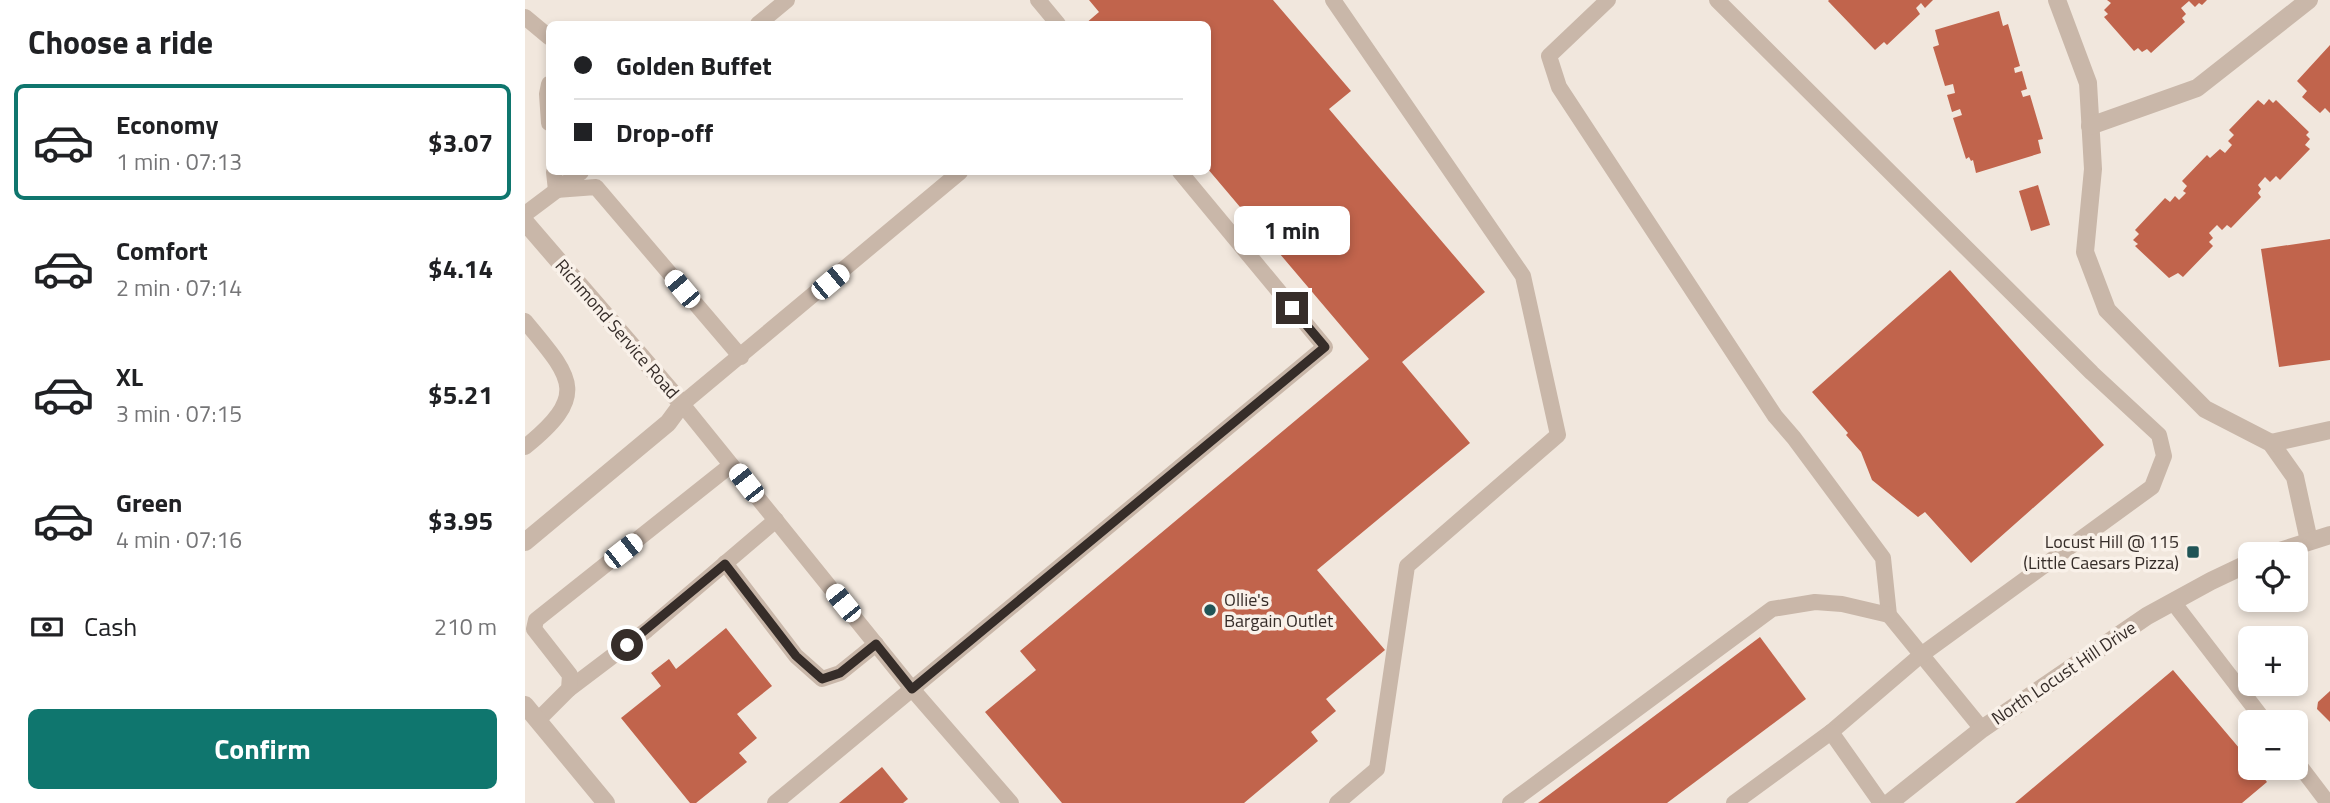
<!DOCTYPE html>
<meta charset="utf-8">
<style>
body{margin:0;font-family:"Titillium Web",sans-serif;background:#f6f6f6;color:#202124;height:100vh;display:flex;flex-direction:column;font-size:26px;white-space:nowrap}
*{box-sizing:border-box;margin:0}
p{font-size:23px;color:#757577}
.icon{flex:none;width:38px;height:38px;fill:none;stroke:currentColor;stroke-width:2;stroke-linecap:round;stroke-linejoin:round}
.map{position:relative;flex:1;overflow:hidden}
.drawer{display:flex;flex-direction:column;background:#fff;width:525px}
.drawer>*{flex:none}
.guide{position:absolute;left:21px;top:21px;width:665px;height:154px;border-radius:10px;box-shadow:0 4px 10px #0003;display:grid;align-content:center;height:154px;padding:0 28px;background:#fff}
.buttons{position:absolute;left:1713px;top:542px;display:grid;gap:14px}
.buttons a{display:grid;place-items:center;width:70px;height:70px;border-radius:10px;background:#fff;box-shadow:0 4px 10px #0003;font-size:35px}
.end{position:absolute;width:32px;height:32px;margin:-16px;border:9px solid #362d29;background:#fff;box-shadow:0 0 0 4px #fff}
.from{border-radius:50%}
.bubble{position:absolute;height:49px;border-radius:10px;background:#fff;box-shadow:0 4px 10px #0003;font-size:23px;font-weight:700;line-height:49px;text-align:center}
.car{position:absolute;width:21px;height:42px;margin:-21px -10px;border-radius:9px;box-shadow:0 0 5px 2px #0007;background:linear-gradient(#fff 24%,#345 0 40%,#fff 0 76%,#345 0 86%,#fff 0)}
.guide b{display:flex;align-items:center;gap:24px;height:66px;font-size:26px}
.guide b+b{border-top:2px solid #e0e0e0}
.guide i{width:18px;height:18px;background:#202124}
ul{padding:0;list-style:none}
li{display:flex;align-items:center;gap:21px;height:116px;margin:0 14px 10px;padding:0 14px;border:4px solid transparent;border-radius:10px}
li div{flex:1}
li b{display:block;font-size:26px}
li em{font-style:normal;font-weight:700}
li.current{border-color:#0f766e}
li>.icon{width:63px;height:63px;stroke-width:1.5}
h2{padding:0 28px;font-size:32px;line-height:84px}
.pay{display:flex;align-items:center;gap:18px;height:77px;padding:0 28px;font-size:26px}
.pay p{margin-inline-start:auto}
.action{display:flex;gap:14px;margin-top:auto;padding:14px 28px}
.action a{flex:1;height:80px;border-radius:10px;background:#0f766e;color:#fff;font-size:28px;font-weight:700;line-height:80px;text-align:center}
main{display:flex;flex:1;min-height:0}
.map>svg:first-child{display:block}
.building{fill:#c1644c}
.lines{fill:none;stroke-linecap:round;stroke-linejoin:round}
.service{stroke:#c9b7a9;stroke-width:16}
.minor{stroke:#c9b7a9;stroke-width:18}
.tertiary{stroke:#c9b7a9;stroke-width:18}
.route{stroke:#362d29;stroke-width:9}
.poi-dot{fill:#205456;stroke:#f9f1e9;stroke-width:2.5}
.labels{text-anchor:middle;stroke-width:7;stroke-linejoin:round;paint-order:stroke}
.street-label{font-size:18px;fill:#362d29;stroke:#f9f1e9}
.poi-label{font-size:18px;fill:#362d29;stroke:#f9f1e9;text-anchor:end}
</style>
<main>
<section class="drawer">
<h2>Choose a ride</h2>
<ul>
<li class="current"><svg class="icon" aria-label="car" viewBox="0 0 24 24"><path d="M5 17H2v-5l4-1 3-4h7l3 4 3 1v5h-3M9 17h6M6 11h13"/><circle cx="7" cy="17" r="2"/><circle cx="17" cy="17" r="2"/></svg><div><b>Economy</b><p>1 min · 07:13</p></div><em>$3.07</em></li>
<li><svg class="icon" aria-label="car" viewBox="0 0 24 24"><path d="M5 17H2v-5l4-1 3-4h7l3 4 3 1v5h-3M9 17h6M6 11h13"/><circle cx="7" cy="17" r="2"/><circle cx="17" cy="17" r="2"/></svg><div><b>Comfort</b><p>2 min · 07:14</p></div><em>$4.14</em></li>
<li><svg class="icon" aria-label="car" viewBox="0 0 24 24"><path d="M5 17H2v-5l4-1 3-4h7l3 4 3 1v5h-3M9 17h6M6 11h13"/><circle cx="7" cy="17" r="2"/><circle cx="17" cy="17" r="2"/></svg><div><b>XL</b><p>3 min · 07:15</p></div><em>$5.21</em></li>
<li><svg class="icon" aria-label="car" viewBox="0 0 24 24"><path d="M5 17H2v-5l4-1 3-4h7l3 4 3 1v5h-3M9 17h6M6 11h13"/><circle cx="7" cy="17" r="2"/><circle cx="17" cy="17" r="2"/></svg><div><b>Green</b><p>4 min · 07:16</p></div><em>$3.95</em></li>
</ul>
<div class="pay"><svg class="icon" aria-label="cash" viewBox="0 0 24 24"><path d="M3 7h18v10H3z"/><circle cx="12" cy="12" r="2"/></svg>Cash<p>210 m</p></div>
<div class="action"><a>Confirm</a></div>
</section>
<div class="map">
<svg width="1805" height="803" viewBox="0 0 1805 803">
<rect width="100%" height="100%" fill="#f1e7dd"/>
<!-- building -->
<g class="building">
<polygon points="564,0 748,0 826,91 804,109 960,292 877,362 945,443 792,570 860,650 801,699 811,711 786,732 793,741 719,803 537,803 460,712 511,670 495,651 844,359 682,168 682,24 560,24 574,12"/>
<polygon points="1304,0 1408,0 1400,8 1396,3 1391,8 1395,14 1362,45 1359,42 1350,50 1303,1"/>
<polygon points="1582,0 1682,0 1677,5 1674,3 1670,7 1664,1 1656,8 1661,14 1657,18 1660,22 1626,53 1622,49 1617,52 1613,48 1609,51 1579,17 1583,14 1579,10 1586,3"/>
<polygon points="1474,11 1478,26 1483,24 1495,66 1489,68 1490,73 1497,71 1502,89 1496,91 1498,97 1505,95 1518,139 1513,140 1516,153 1451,173 1448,160 1446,161 1444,157 1441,159 1428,118 1437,115 1435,109 1427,112 1422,95 1430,93 1428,84 1420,86 1408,47 1414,45 1410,30"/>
<polygon points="1805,45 1805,113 1800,108 1795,113 1777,97 1782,91 1772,81"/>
<polygon points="1744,99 1748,103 1751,100 1784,132 1781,135 1785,139 1780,145 1785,149 1755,180 1751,176 1745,182 1740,177 1733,185 1736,189 1733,193 1736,197 1706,228 1702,225 1697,230 1692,225 1684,233 1688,238 1684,242 1688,246 1658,277 1653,273 1644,278 1610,246 1613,244 1608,240 1614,234 1610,230 1640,198 1645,202 1650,196 1654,200 1661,193 1658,191 1662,186 1657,181 1682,155 1685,158 1695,149 1700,153 1707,145 1703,141 1709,135 1704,130 1733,100 1739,105"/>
<polygon points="1513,185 1525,225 1506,231 1494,191"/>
<polygon points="1805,239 1805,360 1754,367 1736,249"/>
<polygon points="1425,270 1579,445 1446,563 1400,512 1393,517 1347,480 1336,452 1321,435 1323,433 1287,392"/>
<polygon points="201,628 247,686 212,714 232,738 214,753 222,762 171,803 165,803 96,718 136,686 126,673 144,659 151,669"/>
<polygon points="1235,637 1281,699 1142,803 1013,803"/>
<polygon points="1648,670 1726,762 1726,768 1731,768 1742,782 1717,803 1490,803"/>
<polygon points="1805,691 1805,722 1792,709 1793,702"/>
<polygon points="357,767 383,799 378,803 314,803"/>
</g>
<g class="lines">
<!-- service -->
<g class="service">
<polyline points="513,0 533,24"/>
<polyline points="808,0 998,276 1033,435 882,566 852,769 812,803"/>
<polyline points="1083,0 1024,56 1034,87 1250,416 1269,438 1358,558 1364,615 1457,729"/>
<polyline points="1192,0 1567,373 1634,435 1639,456 1627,487 1396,655 1306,732 1209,803"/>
<polyline points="0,17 24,37"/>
<polyline points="233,24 262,0"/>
<polyline points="24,84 22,94 24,123"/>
<polyline points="29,172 31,190 71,187 216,357"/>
<polyline points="435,172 157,404 387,689 800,347 655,172"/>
<polyline points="0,214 56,172"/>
<path d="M 0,321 C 46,377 66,394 0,447"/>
<polyline points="200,563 271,656 297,679 315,673 351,644"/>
<polyline points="1648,602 1741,723"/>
<polyline points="44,689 122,630 251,520"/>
<polyline points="13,720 44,689 45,675 9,629 11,620 206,465"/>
<polyline points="1306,732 1356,803"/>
<polyline points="1771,761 1803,803"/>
<polyline points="250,803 387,689 486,803"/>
<polyline points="985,803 1247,609 1290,602 1317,604 1364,615"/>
</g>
<!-- minor -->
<g class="minor">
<polyline points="1532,0 1563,83 1568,169 1560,252 1582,310 1680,409 1746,443 1770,477 1784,541"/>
<polyline points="1565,126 1672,88 1784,0"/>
<polyline points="0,222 157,404 143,423 0,542"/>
<polyline points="1746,443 1805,430"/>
<polyline points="0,705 81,803"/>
</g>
<!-- tertiary -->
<g class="tertiary">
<polyline points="1742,555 1805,535"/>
<polyline points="1364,803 1457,729 1622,616 1686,581 1726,562"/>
</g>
</g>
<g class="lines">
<!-- route -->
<polyline class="route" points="102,645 200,564 271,656 297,679 315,673 351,644 387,689 800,347 767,308"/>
</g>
<!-- markers -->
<g class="poi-dot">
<rect x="1661" y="545" width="14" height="14" rx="3.5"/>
<circle cx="685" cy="610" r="7"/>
</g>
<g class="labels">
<!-- street labels -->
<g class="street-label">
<text transform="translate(92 329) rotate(49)" y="6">Richmond Service Road</text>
<text transform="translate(1539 673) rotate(-34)" y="6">North Locust Hill Drive</text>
</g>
<!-- poi labels -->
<g class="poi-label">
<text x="1654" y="548">Locust Hill @ 115<tspan x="1654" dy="21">(Little Caesars Pizza)</tspan></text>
<text x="699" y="606" text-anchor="start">Ollie's<tspan x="699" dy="21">Bargain Outlet</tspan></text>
</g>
</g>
</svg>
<div class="buttons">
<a><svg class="icon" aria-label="locate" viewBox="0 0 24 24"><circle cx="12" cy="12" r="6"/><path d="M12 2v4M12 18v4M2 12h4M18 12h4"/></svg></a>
<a>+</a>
<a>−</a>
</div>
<i class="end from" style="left:102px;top:645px"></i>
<i class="end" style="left:767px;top:308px"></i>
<div class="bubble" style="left:709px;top:206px;width:116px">1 min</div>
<i class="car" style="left:305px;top:282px;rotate:50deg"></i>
<i class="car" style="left:157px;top:289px;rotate:320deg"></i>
<i class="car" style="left:221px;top:483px;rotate:322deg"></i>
<i class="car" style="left:98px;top:551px;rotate:52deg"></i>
<i class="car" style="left:318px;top:603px;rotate:321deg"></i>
<div class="guide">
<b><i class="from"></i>Golden Buffet</b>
<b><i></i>Drop-off</b>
</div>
</div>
</main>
